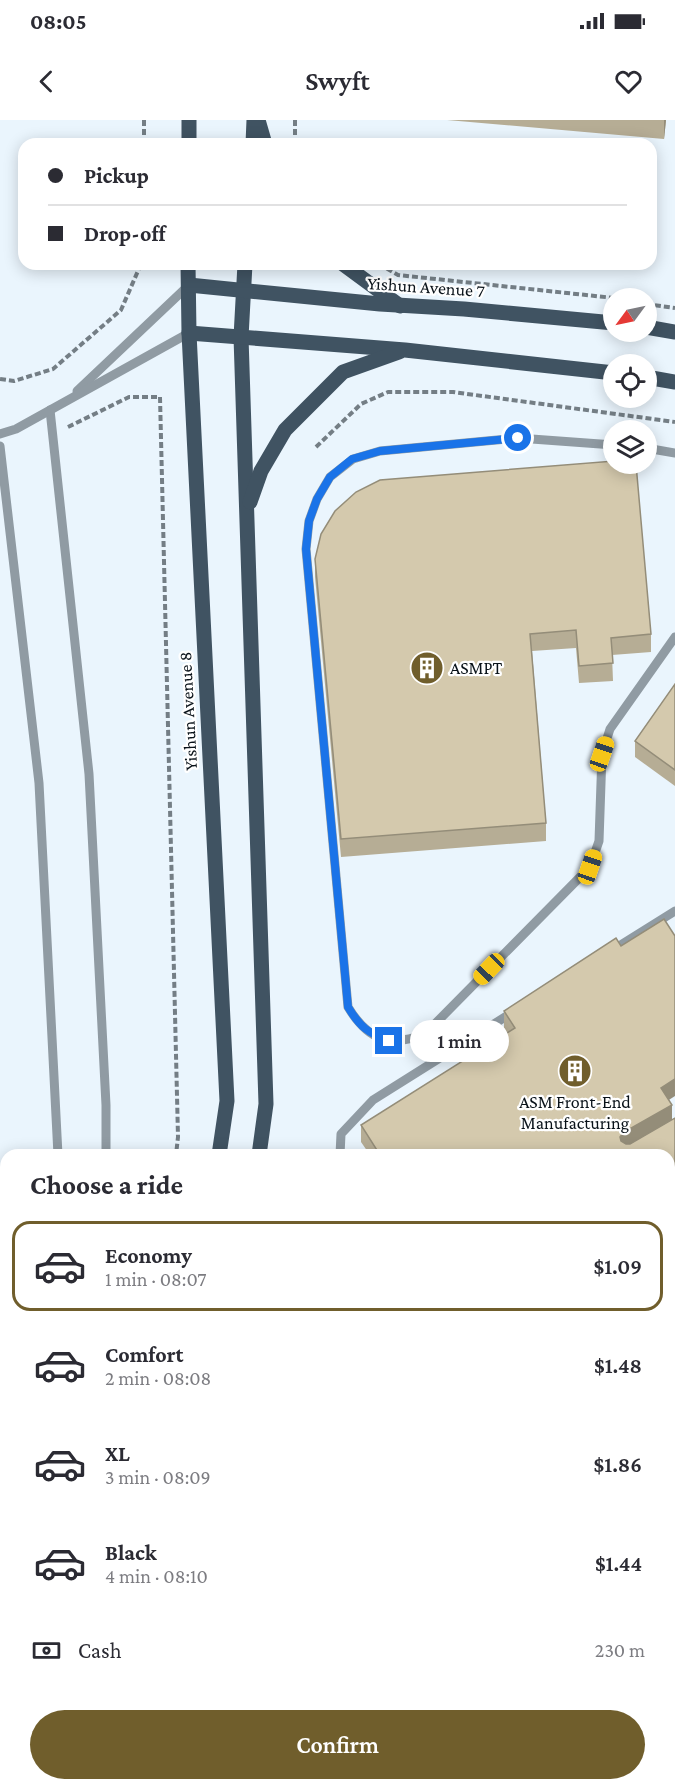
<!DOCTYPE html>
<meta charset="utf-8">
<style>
body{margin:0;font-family:"Crimson Pro",serif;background:#f7f7f7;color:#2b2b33;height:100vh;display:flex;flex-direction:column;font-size:22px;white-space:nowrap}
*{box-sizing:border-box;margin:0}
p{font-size:20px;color:#7c7c81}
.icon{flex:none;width:33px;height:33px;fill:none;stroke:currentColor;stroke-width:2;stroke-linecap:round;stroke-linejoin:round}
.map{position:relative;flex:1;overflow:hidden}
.sheet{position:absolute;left:0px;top:1029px;width:675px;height:642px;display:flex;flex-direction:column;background:#fff;border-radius:18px 18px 0 0;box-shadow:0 3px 15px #0003}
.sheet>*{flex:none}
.hud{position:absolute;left:18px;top:18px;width:639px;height:132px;border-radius:18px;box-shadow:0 3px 15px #0003;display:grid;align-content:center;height:132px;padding:0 30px;background:#fff}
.needle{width:39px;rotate:237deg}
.tools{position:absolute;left:603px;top:168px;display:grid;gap:12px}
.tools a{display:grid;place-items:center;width:54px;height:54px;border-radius:50%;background:#fff;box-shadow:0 3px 15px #0003;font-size:30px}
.end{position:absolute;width:27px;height:27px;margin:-14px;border:8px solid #1a73e8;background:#fff;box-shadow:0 0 0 3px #fff}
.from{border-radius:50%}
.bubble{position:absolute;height:42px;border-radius:21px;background:#fff;box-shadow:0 3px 15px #0003;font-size:20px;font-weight:600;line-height:42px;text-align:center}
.car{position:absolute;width:18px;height:36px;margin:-18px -9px;border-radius:8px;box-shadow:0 0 4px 2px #0007;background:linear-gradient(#f5c518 24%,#345 0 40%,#f5c518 0 76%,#345 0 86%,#f5c518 0)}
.hud b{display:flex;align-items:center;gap:21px;height:57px;font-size:22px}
.hud b+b{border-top:2px solid #e1e1e2}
.hud i{width:15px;height:15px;background:#2b2b33}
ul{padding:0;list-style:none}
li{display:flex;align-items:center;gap:18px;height:90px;margin:0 12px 9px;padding:0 18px;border:3px solid transparent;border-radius:18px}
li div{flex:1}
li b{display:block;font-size:22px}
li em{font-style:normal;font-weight:600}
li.active{border-color:#705e2c}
li>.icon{width:54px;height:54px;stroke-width:1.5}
h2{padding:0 30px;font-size:27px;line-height:72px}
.pay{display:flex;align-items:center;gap:15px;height:66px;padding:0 30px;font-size:22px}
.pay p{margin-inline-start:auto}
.button{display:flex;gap:12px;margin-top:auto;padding:12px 30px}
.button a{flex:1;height:69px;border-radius:36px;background:#705e2c;color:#fff;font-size:24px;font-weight:600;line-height:69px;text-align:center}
.status{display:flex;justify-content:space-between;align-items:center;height:42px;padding:0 30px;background:#fff;direction:ltr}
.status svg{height:16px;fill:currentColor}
header{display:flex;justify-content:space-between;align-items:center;height:78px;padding:0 30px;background:#fff;font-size:27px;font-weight:600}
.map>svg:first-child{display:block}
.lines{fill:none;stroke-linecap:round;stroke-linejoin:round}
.path{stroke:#747e85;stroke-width:4;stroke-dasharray:6 3;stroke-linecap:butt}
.lane{stroke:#909ba3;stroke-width:9}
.street{stroke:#909ba3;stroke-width:15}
.primary{stroke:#405362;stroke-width:15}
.wall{fill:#b6ad95}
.shaded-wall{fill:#948d79}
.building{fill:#d4c9ad;stroke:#948d79;stroke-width:1.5}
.route{stroke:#1a73e8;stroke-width:8}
.labels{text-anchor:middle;stroke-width:4.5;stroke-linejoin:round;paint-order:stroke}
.street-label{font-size:18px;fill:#091219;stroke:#fff}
.poi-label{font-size:18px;fill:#091219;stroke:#fff;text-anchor:start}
</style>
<div class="status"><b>08:05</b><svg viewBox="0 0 49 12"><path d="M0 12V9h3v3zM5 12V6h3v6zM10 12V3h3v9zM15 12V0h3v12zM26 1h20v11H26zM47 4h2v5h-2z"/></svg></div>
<header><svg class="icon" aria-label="back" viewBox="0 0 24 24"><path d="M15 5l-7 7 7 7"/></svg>Swyft<svg class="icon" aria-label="heart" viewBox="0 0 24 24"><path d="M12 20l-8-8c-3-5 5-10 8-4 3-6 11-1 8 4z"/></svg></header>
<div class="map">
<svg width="675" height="1671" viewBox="0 0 675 1671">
<rect width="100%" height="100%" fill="#eaf5fd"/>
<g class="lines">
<!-- path -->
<g class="path">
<polyline points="144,24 144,0"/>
<polyline points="295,24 295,0"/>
<polyline points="379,144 398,155 614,178"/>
<polyline points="646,184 675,188"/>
<polyline points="0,259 14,261 53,249 121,190 141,144"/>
<polyline points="68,307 129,277 160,277 178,1017 176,1035"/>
<polyline points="316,327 361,284 388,272 453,272 675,302"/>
<polyline points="669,1314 675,1304"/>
<polyline points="669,1400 675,1388"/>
<polyline points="95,1671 96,1665"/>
</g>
<!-- lane -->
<g class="lane">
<polyline points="77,271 189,165"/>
<polyline points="50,290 89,654 106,985 106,1035"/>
<polyline points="0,314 16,309 189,213"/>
<path d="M 614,325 L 518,318 L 380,331 L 353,339 L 330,357 L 317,379 L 309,401 L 306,429 L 348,887 C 368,920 389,928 425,914 L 590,747 L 599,721 L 602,634 L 610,609 L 675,517"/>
<polyline points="0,326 39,663 58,1035"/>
<polyline points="646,328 675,333"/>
<polyline points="611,831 675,791"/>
<polyline points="340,1035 341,1014 373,980 513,892"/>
<polyline points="669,1155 675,1165"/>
<polyline points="669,1653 675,1655"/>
<polyline points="286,1665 287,1671"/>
<polyline points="541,1671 542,1665"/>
</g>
<!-- street -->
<g class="street">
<polyline points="669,1347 675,1336"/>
<polyline points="587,1671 587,1665"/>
</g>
<!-- primary -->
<g class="primary">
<polyline points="258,0 265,24"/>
<polyline points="189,24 189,0"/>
<polyline points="253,24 254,0"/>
<polyline points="188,144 189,213 227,981 219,1035"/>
<polyline points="245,144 241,217 266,984 259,1035"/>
<polyline points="343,144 400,186"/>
<polyline points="189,165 380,184 464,189 614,203"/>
<polyline points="646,207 675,212"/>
<polyline points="189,213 405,230 614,253"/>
<polyline points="646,257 675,262"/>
<polyline points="250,382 261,351 285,310 343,252 399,232"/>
<polyline points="133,1671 134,1665"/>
<polyline points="173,1671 173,1665"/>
</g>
</g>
<!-- wall -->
<g class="wall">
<polygon points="447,0 666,0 664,19"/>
<polygon points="315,439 651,514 651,532 612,535 613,561 579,563 576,528 532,531 546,703 546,721 341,737 315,457"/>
<polygon points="675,564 675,666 635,637 635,621"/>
<polygon points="504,891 669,980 672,1000 675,998 675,1139 669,1129 669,1035 370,1035 361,1022 361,1005 507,913 504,908"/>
<polygon points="314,1665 520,1665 519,1671 317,1671"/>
</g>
<!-- shaded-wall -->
<g class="shaded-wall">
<polygon points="664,0 666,0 664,19"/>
<polygon points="675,959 675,976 661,985 661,968"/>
<polygon points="672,985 672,1002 624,1029 620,1017 624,1012"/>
<polygon points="518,1665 520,1665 519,1671 517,1671"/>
</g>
<!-- building -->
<g class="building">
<polygon points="614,341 614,344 636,344 651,514 611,518 613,543 579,546 576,510 530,514 546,703 341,719 315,439 321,414 335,391 356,372 380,360"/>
<polygon points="675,564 675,650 635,621"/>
<polygon points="664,799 675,816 675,959 661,968 672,985 624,1012 620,1017 621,1021 626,1024 630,1024 675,998 675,1122 669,1112 669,1035 380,1035 361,1005 515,908 504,891 616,818 621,826"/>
<polygon points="325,1665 518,1665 517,1671 329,1671"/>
<polygon points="667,1665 675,1669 675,1671 664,1671"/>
</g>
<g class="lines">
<!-- route -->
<path class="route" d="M 389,921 C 368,913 360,907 348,887 L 306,429 L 309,401 L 317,379 L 330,357 L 352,339 L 380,331 L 518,318"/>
</g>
<!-- icons -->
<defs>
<symbol id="building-disc" viewBox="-11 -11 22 22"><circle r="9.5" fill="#705e2c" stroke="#fff"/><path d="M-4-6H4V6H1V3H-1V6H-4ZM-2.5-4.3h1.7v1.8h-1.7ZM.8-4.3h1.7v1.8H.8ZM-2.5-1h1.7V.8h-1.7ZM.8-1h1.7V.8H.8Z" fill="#fff"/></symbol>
</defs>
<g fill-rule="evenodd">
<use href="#building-disc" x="408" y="529" width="38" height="38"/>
<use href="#building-disc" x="556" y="932" width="38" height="38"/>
</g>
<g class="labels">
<!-- street labels -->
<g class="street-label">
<text transform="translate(426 167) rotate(4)" y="6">Yishun Avenue 7</text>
<text transform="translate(188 591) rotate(-93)" y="6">Yishun Avenue 8</text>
</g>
<!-- poi labels -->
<g class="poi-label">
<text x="450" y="554">ASMPT</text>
<text x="575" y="988" text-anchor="middle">ASM Front-End<tspan x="575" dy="21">Manufacturing</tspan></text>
</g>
</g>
</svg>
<div class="tools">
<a><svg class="needle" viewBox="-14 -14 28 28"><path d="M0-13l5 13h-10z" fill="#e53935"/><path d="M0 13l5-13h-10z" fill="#7c7c81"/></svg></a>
<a><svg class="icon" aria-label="locate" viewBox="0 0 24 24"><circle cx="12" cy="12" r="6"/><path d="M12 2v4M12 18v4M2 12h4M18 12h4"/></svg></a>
<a><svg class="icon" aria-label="layers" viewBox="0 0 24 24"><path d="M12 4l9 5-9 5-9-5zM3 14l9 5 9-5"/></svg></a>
</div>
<i class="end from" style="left:518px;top:318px"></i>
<i class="end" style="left:389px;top:921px"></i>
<div class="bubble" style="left:410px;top:900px;width:99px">1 min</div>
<i class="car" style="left:602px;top:634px;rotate:19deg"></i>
<i class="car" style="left:590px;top:747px;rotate:19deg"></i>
<i class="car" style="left:489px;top:849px;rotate:224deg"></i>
<div class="hud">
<b><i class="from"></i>Pickup</b>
<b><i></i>Drop-off</b>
</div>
<section class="sheet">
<h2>Choose a ride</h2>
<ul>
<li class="active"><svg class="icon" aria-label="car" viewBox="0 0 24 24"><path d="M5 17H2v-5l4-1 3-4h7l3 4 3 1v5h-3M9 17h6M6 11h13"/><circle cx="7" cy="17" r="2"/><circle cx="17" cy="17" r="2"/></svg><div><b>Economy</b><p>1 min · 08:07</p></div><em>$1.09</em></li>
<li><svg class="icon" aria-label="car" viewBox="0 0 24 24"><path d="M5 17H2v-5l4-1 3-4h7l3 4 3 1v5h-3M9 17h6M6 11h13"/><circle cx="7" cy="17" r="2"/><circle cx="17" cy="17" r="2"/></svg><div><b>Comfort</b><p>2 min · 08:08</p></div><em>$1.48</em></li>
<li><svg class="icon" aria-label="car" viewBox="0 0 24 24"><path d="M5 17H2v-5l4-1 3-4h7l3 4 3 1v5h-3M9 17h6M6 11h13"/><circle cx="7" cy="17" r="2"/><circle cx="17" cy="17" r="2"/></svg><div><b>XL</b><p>3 min · 08:09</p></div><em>$1.86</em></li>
<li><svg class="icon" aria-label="car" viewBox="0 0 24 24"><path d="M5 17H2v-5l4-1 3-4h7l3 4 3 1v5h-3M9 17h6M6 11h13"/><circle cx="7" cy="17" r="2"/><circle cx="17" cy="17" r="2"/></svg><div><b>Black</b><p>4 min · 08:10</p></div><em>$1.44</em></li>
</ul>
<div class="pay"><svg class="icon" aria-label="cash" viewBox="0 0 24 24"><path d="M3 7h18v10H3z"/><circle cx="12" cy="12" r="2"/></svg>Cash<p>230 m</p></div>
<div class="button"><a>Confirm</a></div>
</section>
</div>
